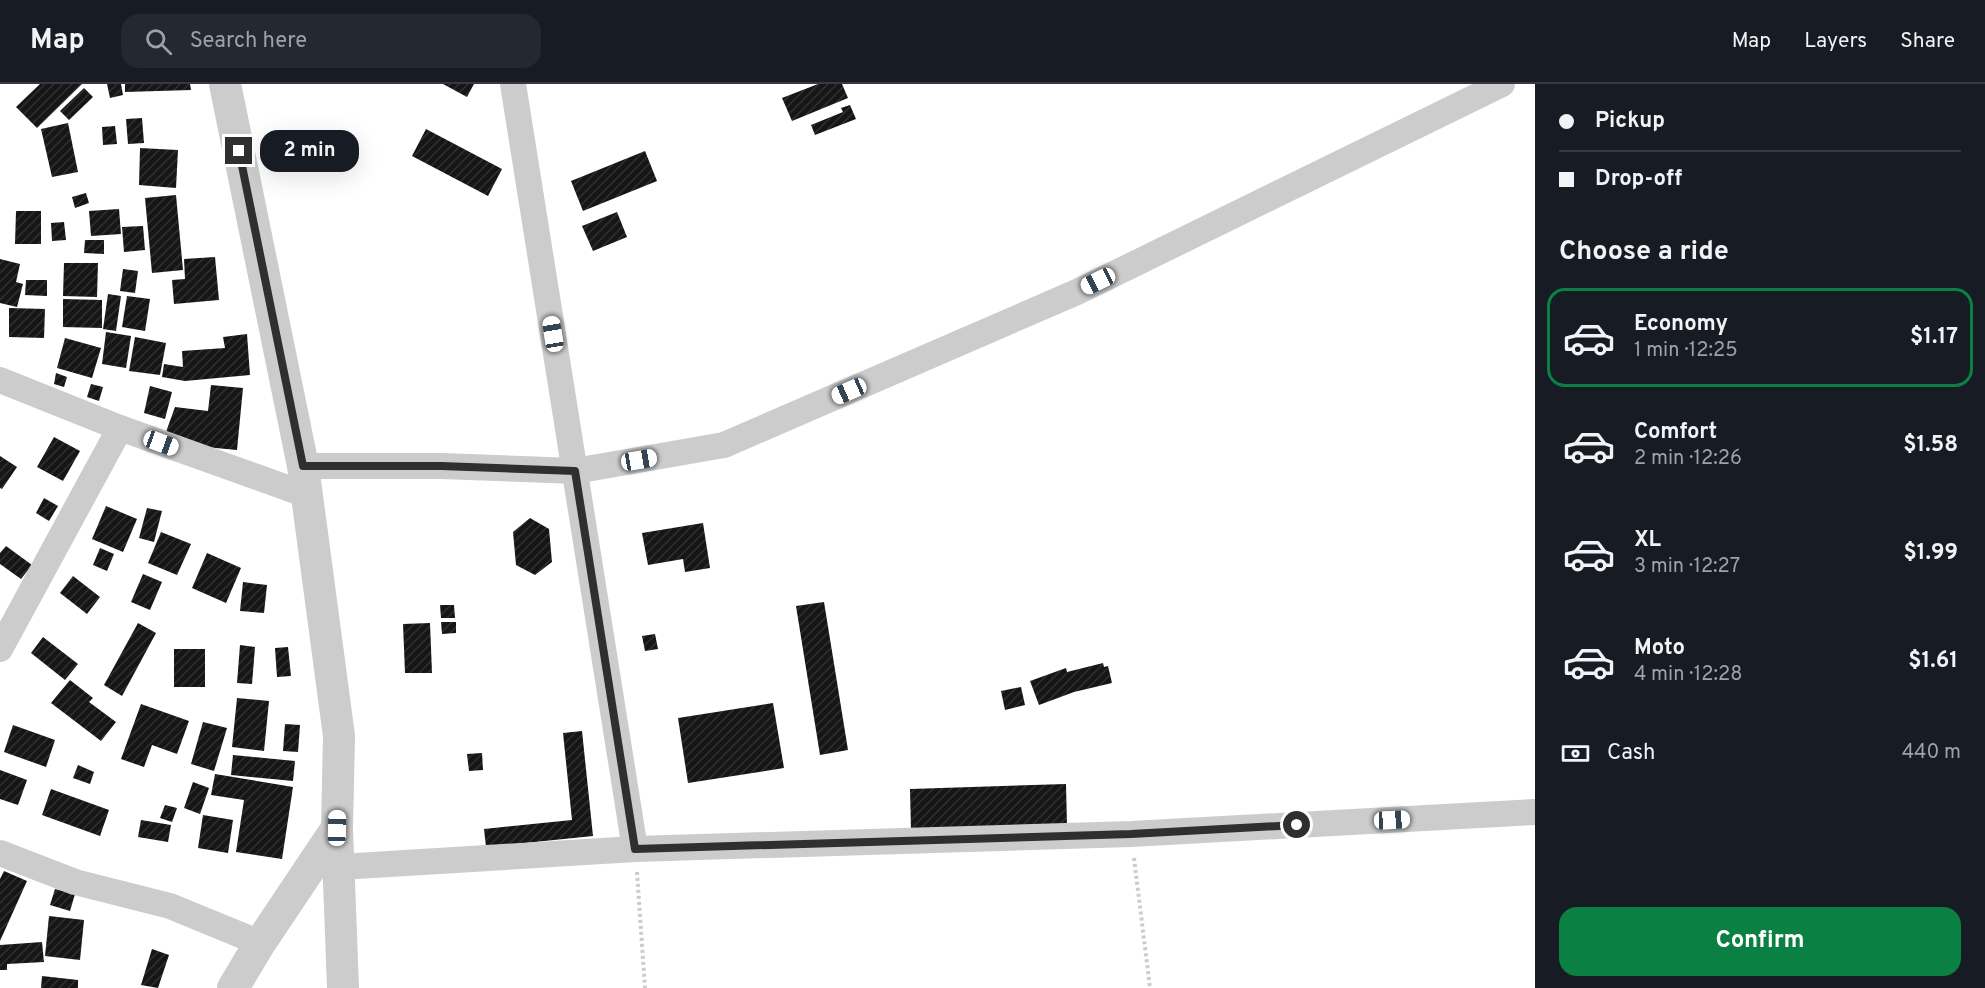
<!DOCTYPE html>
<meta charset="utf-8">
<style>
body{margin:0;font-family:Overpass,sans-serif;background:#242831;color:#f1f3f6;height:100vh;display:flex;flex-direction:column;font-size:22px;white-space:nowrap}
*{box-sizing:border-box;margin:0}
p{font-size:20px;color:#9ea1a6}
.icon{flex:none;width:33px;height:33px;fill:none;stroke:currentColor;stroke-width:2;stroke-linecap:round;stroke-linejoin:round}
.map{position:relative;flex:1;overflow:hidden}
.sheet{display:flex;flex-direction:column;background:#171b24;width:450px}
.sheet>*{flex:none}
.banner{display:grid;align-content:center;height:132px;padding:0 24px;background:#171b24}
.end{position:absolute;width:27px;height:27px;margin:-14px;border:8px solid #2f2f2f;background:#fff;box-shadow:0 0 0 3px #fff}
.from{border-radius:50%}
.bubble{position:absolute;height:42px;border-radius:18px;background:#171b24;box-shadow:0 6px 24px #0002;font-size:20px;font-weight:700;line-height:42px;text-align:center}
.car{position:absolute;width:18px;height:36px;margin:-18px -9px;border-radius:8px;box-shadow:0 0 4px 2px #0007;background:linear-gradient(#fff 24%,#345 0 40%,#fff 0 76%,#345 0 86%,#fff 0)}
.banner b{display:flex;align-items:center;gap:21px;height:57px;font-size:22px}
.banner b+b{border-top:2px solid #363941}
.banner i{width:15px;height:15px;background:#f1f3f6}
ul{padding:0;list-style:none}
li{display:flex;align-items:center;gap:18px;height:99px;margin:0 12px 9px;padding:0 12px;border:3px solid transparent;border-radius:18px}
li div{flex:1}
li b{display:block;font-size:22px}
li em{font-style:normal;font-weight:700}
li.current{border-color:#0b8043}
li>.icon{width:54px;height:54px;stroke-width:1.5}
h2{padding:0 24px;font-size:27px;line-height:72px}
.pay{display:flex;align-items:center;gap:15px;height:66px;padding:0 24px;font-size:22px}
.pay p{margin-inline-start:auto}
.action{display:flex;gap:12px;margin-top:auto;padding:12px 24px}
.action a{flex:1;height:69px;border-radius:18px;background:#0b8043;color:#fff;font-size:24px;font-weight:700;line-height:69px;text-align:center}
header{display:flex;align-items:center;gap:36px;box-sizing:border-box;height:84px;padding:0 30px;background:#171b24;border-bottom:2px solid #363941}
header strong{font-size:28px}
nav{display:flex;gap:33px;margin-inline-start:auto;font-size:21px}
.search{width:420px;height:54px;background:#242831;display:flex;align-items:center;gap:15px;box-sizing:border-box;padding:0 21px;border-radius:18px;color:#9ea1a6;font-size:22px}
main{display:flex;flex:1;min-height:0}
.map>svg:first-child{display:block}
.building{fill:url(#building-hatch)}
.lines{fill:none;stroke-linecap:round;stroke-linejoin:round}
.path{stroke:#ccc;stroke-width:4;stroke-dasharray:3 3;stroke-linecap:butt}
.minor{stroke:#ccc;stroke-width:26}
.tertiary{stroke:#ccc;stroke-width:32}
.route{stroke:#2f2f2f;stroke-width:8}
</style>
<header>
<strong>Map</strong>
<div class="search"><svg class="icon" aria-label="search" viewBox="0 0 24 24"><circle cx="10" cy="10" r="6"/><path d="M15 15l6 6"/></svg>Search here</div>
<nav><a>Map</a><a>Layers</a><a>Share</a></nav>
</header>
<main>
<div class="map">
<svg width="1535" height="904" viewBox="0 0 1535 904">
<defs>
<pattern id="building-hatch" width="6" height="6" patternUnits="userSpaceOnUse" patternTransform="scale(1.5)"><rect width="6" height="6" fill="#161616"/><path d="M-1 1l2-2M0 6l6-6M5 7l2-2" fill="none" stroke="#303030"/></pattern>
</defs>
<rect width="100%" height="100%" fill="#fff"/>
<!-- building -->
<g class="building">
<polygon points="40,0 82,0 37,44 16,23"/>
<polygon points="107,0 121,0 123,11 110,14"/>
<polygon points="125,0 190,0 191,6 125,8"/>
<polygon points="443,0 474,0 467,13"/>
<polygon points="818,0 842,0 848,14 792,37 782,14"/>
<polygon points="84,4 93,13 69,36 60,27"/>
<polygon points="850,21 856,35 815,51 811,41 843,28 841,24"/>
<polygon points="142,34 144,59 128,60 126,35"/>
<polygon points="68,39 78,88 52,93 41,45"/>
<polygon points="115,42 117,60 103,61 102,43"/>
<polygon points="426,45 502,85 488,112 412,72"/>
<polygon points="140,64 178,66 176,104 139,101"/>
<polygon points="645,67 657,97 583,127 571,97"/>
<polygon points="86,109 89,119 75,124 72,113"/>
<polygon points="176,111 183,186 152,189 145,114"/>
<polygon points="119,125 121,150 91,152 89,127"/>
<polygon points="16,127 41,127 41,160 15,160"/>
<polygon points="617,128 627,153 593,167 582,142"/>
<polygon points="64,138 66,156 52,157 51,139"/>
<polygon points="143,142 145,166 124,168 122,143"/>
<polygon points="85,156 104,156 104,170 84,169"/>
<polygon points="215,173 219,216 174,220 172,196 185,195 184,175"/>
<polygon points="0,175 20,180 16,198 23,200 17,223 0,219"/>
<polygon points="64,179 98,179 97,213 63,212"/>
<polygon points="123,185 138,187 135,209 120,207"/>
<polygon points="26,196 47,196 47,212 25,211"/>
<polygon points="108,210 121,212 116,247 103,245"/>
<polygon points="127,212 150,215 145,247 122,243"/>
<polygon points="63,215 102,216 102,244 63,243"/>
<polygon points="9,224 45,225 44,254 9,253"/>
<polygon points="106,248 131,252 126,284 102,280"/>
<polygon points="247,250 250,291 185,297 162,293 164,280 183,283 182,267 225,264 223,253"/>
<polygon points="135,253 166,259 160,291 129,287"/>
<polygon points="65,254 101,264 92,294 57,284"/>
<polygon points="56,289 67,293 64,303 54,300"/>
<polygon points="91,300 103,303 99,317 87,313"/>
<polygon points="211,301 243,304 237,366 205,363 166,348 175,323 208,327"/>
<polygon points="150,302 172,308 165,335 144,329"/>
<polygon points="54,353 80,367 63,397 37,383"/>
<polygon points="0,372 17,383 2,405 0,404"/>
<polygon points="44,414 58,422 49,437 36,429"/>
<polygon points="106,422 137,435 123,468 92,455"/>
<polygon points="147,424 162,427 154,458 139,454"/>
<polygon points="530,434 549,445 552,478 535,491 516,481 513,448"/>
<polygon points="703,439 710,484 685,488 683,475 648,481 642,449"/>
<polygon points="161,448 191,460 177,491 148,479"/>
<polygon points="6,462 32,481 21,495 0,480 0,469"/>
<polygon points="100,464 114,470 107,487 93,481"/>
<polygon points="207,469 241,484 226,519 192,504"/>
<polygon points="143,490 162,498 150,526 131,518"/>
<polygon points="73,492 100,513 87,530 60,509"/>
<polygon points="243,498 267,501 264,529 240,527"/>
<polygon points="824,518 848,666 820,671 796,522"/>
<polygon points="440,521 454,521 455,534 441,534"/>
<polygon points="441,538 456,538 456,549 442,550"/>
<polygon points="138,539 156,549 122,612 104,601"/>
<polygon points="430,539 432,589 405,589 403,540"/>
<polygon points="655,550 658,565 645,567 642,552"/>
<polygon points="43,553 78,580 65,596 31,569"/>
<polygon points="240,561 255,563 252,600 237,599"/>
<polygon points="288,563 291,592 277,593 275,564"/>
<rect x="174" y="565" width="31" height="38"/>
<polygon points="1103,579 1104,583 1108,582 1112,599 1074,608 1039,621 1030,597 1066,584 1067,588"/>
<polygon points="70,596 93,614 89,618 116,638 101,657 51,619"/>
<polygon points="1021,603 1025,621 1005,626 1001,607"/>
<polygon points="237,614 269,617 264,667 232,663"/>
<polygon points="773,619 784,684 688,699 678,634"/>
<polygon points="141,620 189,637 177,670 152,661 144,683 121,675"/>
<polygon points="203,638 227,644 214,687 191,680"/>
<polygon points="285,640 300,641 298,668 283,667"/>
<polygon points="13,641 55,656 46,683 4,668"/>
<polygon points="582,647 593,752 486,763 484,745 572,736 563,649"/>
<polygon points="482,669 483,686 469,687 467,670"/>
<polygon points="233,671 295,677 293,697 231,691"/>
<polygon points="78,681 94,688 90,700 73,694"/>
<polygon points="0,686 27,696 18,721 0,715"/>
<polygon points="215,690 293,703 282,775 236,768 244,716 211,711"/>
<polygon points="193,698 209,704 200,730 184,724"/>
<polygon points="1066,700 1067,742 911,746 910,705"/>
<polygon points="51,705 109,726 100,752 42,731"/>
<polygon points="165,721 177,724 172,738 160,734"/>
<polygon points="203,731 233,736 228,769 198,764"/>
<polygon points="141,736 171,741 168,758 138,753"/>
<polygon points="4,787 27,797 0,857 0,795"/>
<polygon points="55,805 75,810 70,827 50,821"/>
<polygon points="49,832 84,836 80,876 45,872"/>
<polygon points="42,858 44,878 7,880 7,886 0,886 0,861"/>
<polygon points="152,865 169,871 158,904 141,901"/>
<polygon points="42,892 78,896 78,904 41,904"/>
</g>
<g class="lines">
<!-- path -->
<g class="path">
<polyline points="1134,774 1150,904"/>
<polyline points="637,788 645,904"/>
</g>
<!-- minor -->
<g class="minor">
<polyline points="513,0 635,765"/>
<polyline points="0,296 120,344 307,411"/>
<polyline points="303,382 441,382 575,387 724,361 1077,208 1502,0"/>
<polyline points="0,565 120,344"/>
<polyline points="0,769 75,798 170,822 260,859"/>
<polyline points="340,783 635,765 1131,750 1535,728"/>
</g>
<!-- tertiary -->
<g class="tertiary">
<polyline points="225,0 303,382 339,652 337,744 343,904"/>
<polyline points="233,904 260,859 337,744"/>
</g>
</g>
<g class="lines">
<!-- route -->
<polyline class="route" points="239,67 303,382 441,382 575,387 635,765 1131,750 1297,741"/>
</g>
</svg>
<i class="end from" style="left:1297px;top:741px"></i>
<i class="end" style="left:239px;top:67px"></i>
<div class="bubble" style="left:260px;top:46px;width:99px">2 min</div>
<i class="car" style="left:1098px;top:197px;rotate:244deg"></i>
<i class="car" style="left:553px;top:250px;rotate:351deg"></i>
<i class="car" style="left:849px;top:307px;rotate:246deg"></i>
<i class="car" style="left:161px;top:359px;rotate:110deg"></i>
<i class="car" style="left:639px;top:376px;rotate:80deg"></i>
<i class="car" style="left:1392px;top:736px;rotate:87deg"></i>
<i class="car" style="left:337px;top:744px;rotate:1deg"></i>
</div>
<section class="sheet">
<div class="banner">
<b><i class="from"></i>Pickup</b>
<b><i></i>Drop-off</b>
</div>
<h2>Choose a ride</h2>
<ul>
<li class="current"><svg class="icon" aria-label="car" viewBox="0 0 24 24"><path d="M5 17H2v-5l4-1 3-4h7l3 4 3 1v5h-3M9 17h6M6 11h13"/><circle cx="7" cy="17" r="2"/><circle cx="17" cy="17" r="2"/></svg><div><b>Economy</b><p>1 min · 12:25</p></div><em>$1.17</em></li>
<li><svg class="icon" aria-label="car" viewBox="0 0 24 24"><path d="M5 17H2v-5l4-1 3-4h7l3 4 3 1v5h-3M9 17h6M6 11h13"/><circle cx="7" cy="17" r="2"/><circle cx="17" cy="17" r="2"/></svg><div><b>Comfort</b><p>2 min · 12:26</p></div><em>$1.58</em></li>
<li><svg class="icon" aria-label="car" viewBox="0 0 24 24"><path d="M5 17H2v-5l4-1 3-4h7l3 4 3 1v5h-3M9 17h6M6 11h13"/><circle cx="7" cy="17" r="2"/><circle cx="17" cy="17" r="2"/></svg><div><b>XL</b><p>3 min · 12:27</p></div><em>$1.99</em></li>
<li><svg class="icon" aria-label="car" viewBox="0 0 24 24"><path d="M5 17H2v-5l4-1 3-4h7l3 4 3 1v5h-3M9 17h6M6 11h13"/><circle cx="7" cy="17" r="2"/><circle cx="17" cy="17" r="2"/></svg><div><b>Moto</b><p>4 min · 12:28</p></div><em>$1.61</em></li>
</ul>
<div class="pay"><svg class="icon" aria-label="cash" viewBox="0 0 24 24"><path d="M3 7h18v10H3z"/><circle cx="12" cy="12" r="2"/></svg>Cash<p>440 m</p></div>
<div class="action"><a>Confirm</a></div>
</section>
</main>
